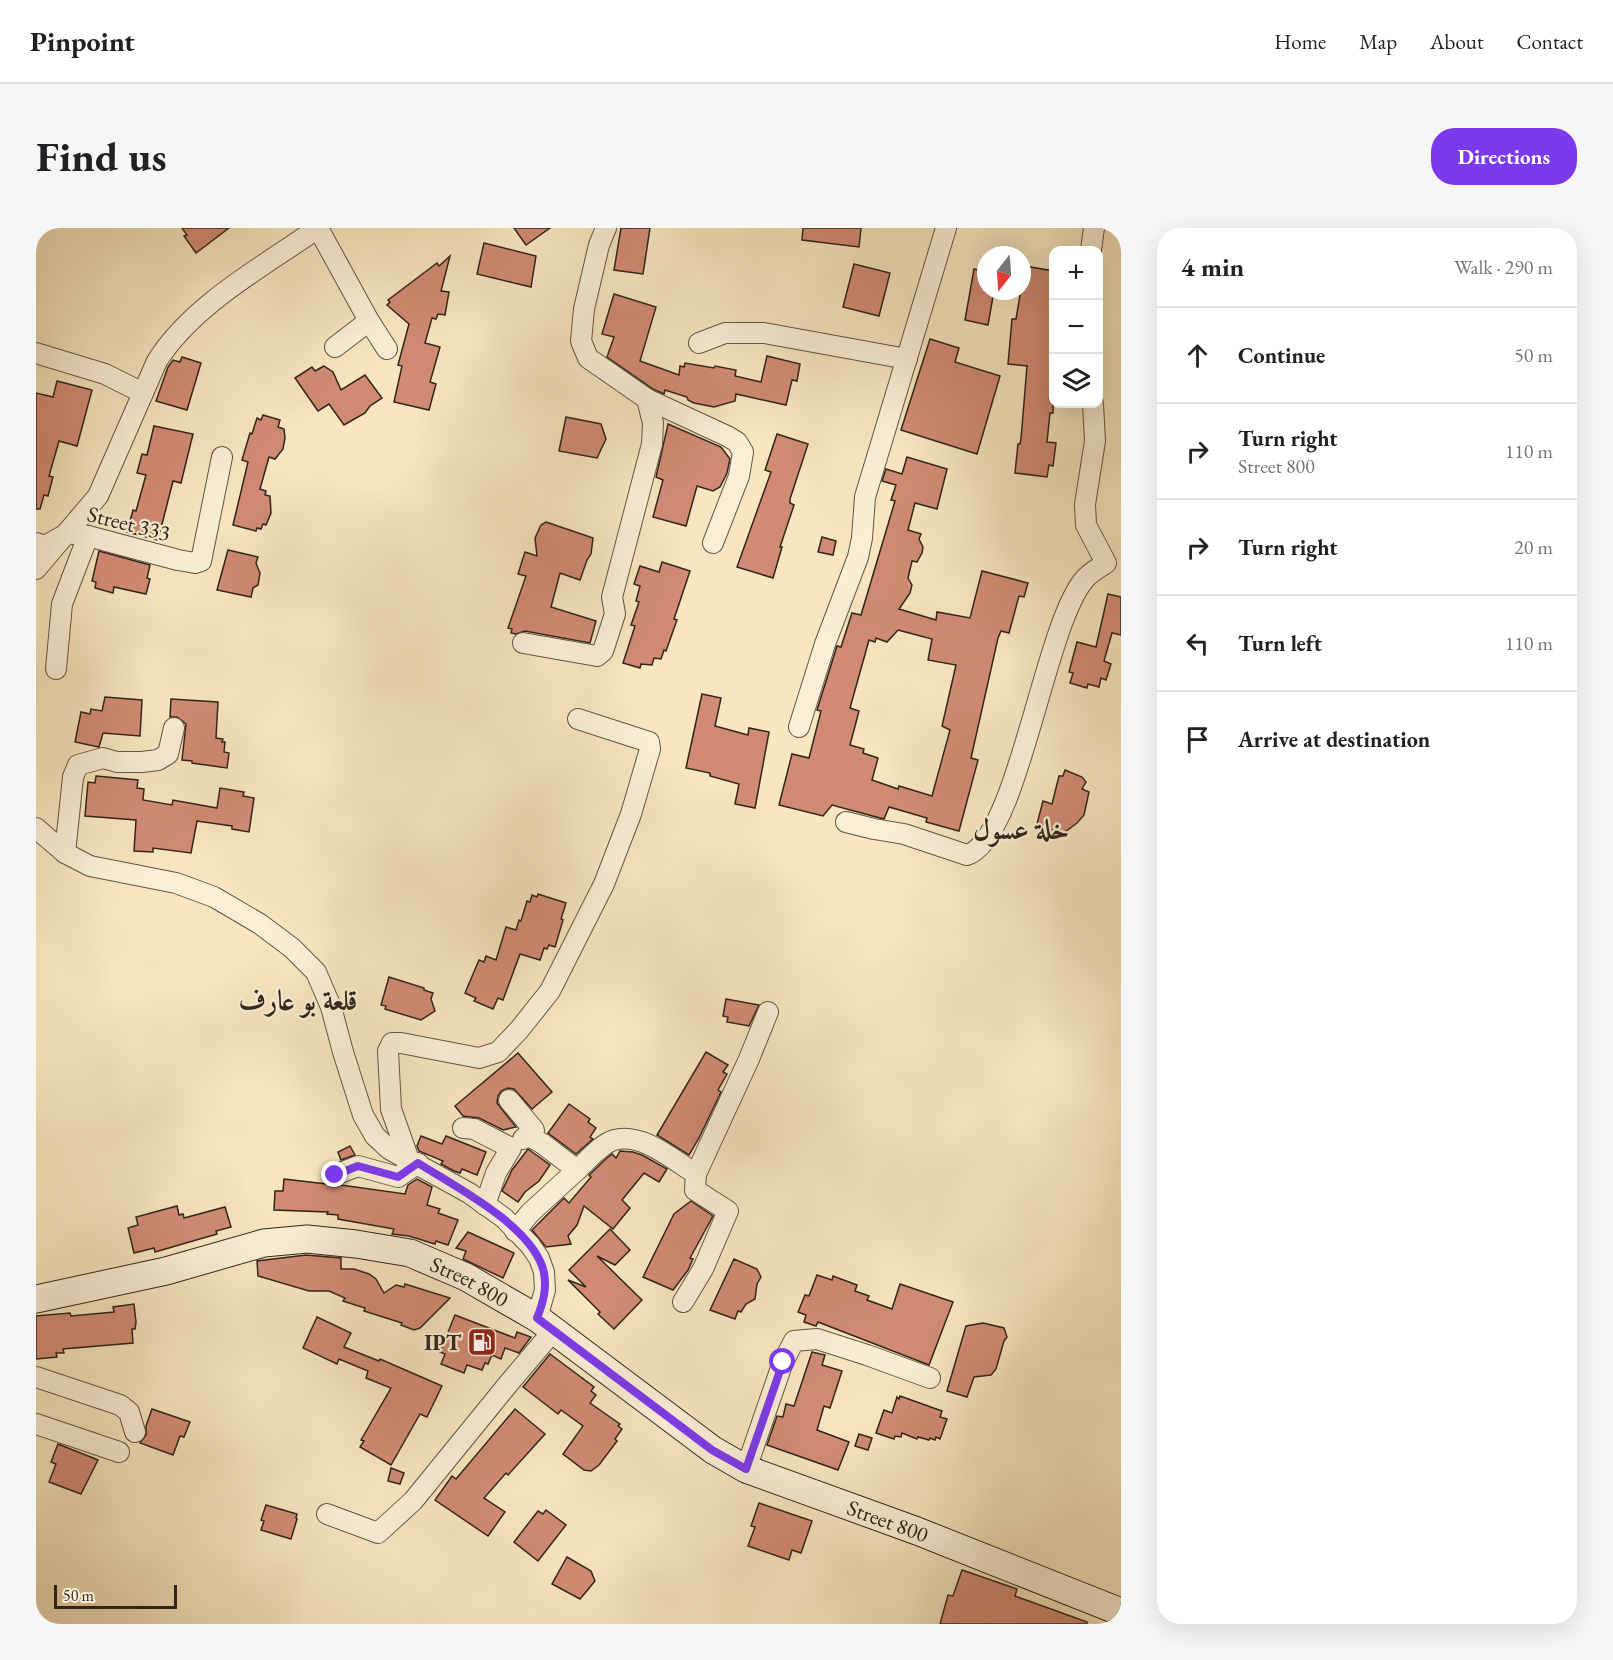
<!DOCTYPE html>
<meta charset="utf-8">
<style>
body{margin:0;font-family:"EB Garamond",Amiri,serif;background:#f6f6f6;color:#202124}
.controls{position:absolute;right:18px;top:18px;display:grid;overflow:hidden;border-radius:12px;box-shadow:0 6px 24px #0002}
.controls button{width:54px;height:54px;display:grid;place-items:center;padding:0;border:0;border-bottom:2px solid #e0e0e0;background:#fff;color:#202124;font:30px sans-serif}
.compass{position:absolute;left:941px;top:18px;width:54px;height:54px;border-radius:50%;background:#fff;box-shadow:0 6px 24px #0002;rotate:197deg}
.scale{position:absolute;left:18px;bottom:15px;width:123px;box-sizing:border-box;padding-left:6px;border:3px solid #312419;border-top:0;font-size:16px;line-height:21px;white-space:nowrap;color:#312419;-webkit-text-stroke:4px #faefd6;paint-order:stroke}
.stop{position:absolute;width:18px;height:18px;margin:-14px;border:4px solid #7c3aed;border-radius:50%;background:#fff}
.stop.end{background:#7c3aed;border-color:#fff;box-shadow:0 2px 6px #0008}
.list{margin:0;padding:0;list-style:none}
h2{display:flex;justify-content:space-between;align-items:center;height:78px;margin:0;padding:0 24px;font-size:26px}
h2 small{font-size:20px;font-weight:400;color:#757577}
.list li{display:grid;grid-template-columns:39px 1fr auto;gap:18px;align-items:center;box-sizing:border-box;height:96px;padding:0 24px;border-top:2px solid #e0e0e0}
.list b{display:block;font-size:22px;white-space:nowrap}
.list p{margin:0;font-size:20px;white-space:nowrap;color:#757577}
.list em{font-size:20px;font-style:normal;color:#757577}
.icon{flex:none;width:33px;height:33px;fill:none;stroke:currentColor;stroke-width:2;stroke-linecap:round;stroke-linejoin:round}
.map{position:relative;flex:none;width:1085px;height:1396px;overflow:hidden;border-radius:24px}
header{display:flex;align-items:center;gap:36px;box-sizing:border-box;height:84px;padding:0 30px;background:#fff;border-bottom:2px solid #e0e0e0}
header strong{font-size:28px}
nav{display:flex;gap:33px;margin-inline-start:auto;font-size:21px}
.intro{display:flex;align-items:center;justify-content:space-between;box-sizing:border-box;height:144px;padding:0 36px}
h1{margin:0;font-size:42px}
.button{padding:15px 27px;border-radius:24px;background:#7c3aed;color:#fff;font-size:21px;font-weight:700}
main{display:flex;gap:36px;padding:0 36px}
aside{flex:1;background:#fff;border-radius:24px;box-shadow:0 6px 24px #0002}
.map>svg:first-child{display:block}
</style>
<header>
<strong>Pinpoint</strong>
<nav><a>Home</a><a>Map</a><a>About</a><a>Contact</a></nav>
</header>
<div class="intro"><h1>Find us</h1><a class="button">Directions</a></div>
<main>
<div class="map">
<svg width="1085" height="1396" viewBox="0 0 1085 1396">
<rect width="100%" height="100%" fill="#f7e6c0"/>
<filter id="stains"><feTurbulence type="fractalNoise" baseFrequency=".00333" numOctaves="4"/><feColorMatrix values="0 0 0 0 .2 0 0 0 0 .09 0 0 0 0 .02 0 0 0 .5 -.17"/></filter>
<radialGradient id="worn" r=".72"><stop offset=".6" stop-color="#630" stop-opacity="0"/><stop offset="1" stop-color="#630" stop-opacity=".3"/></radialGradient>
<g fill="#d18b74" stroke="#312419" stroke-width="1.5" fill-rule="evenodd">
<polygon points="146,0 193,0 160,25 148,8 151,7"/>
<polygon points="478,0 514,0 490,17"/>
<polygon points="585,0 614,0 607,46 578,42"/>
<polygon points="767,0 825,0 823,19 766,12"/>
<polygon points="448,15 500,28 495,59 441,46"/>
<polygon points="414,28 405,63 413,64 409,87 402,86 400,91 396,90 389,115 404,119 394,154 400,156 393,182 358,174 366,138 362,137 373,96 351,77 354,74 352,72 401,35 403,38"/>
<polygon points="818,36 854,45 843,88 807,79"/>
<polygon points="989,38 1017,43 1017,185 1014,185 1011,214 1020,215 1017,238 1013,237 1011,249 979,245 982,216 984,216 985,211 991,138 972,136 976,91 980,91"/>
<polygon points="938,41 950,43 950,63 958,63 952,97 929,92"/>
<polygon points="578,66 620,79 604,133 643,147 644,138 648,139 649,135 678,140 679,138 700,142 699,148 725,154 731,128 764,136 761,153 756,152 750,177 700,166 699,173 678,179 658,175 652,172 651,169 629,162 628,166 617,161 571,129 578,109 566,106"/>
<polygon points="894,111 923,120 919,134 964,148 941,226 865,202"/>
<polygon points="146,129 165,135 151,182 120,173 132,139 137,132 144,134"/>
<polygon points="288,138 297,144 305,162 329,147 346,170 334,178 329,185 308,197 293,176 282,183 259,150 276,139 279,143"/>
<polygon points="21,153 56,162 41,218 23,213 13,248 17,249 12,268 8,267 4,281 0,281 0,165 17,169"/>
<polygon points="227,187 244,192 242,199 248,201 249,210 247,221 239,231 233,229 224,261 230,263 229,267 234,268 235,285 230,297 227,296 225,301 221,300 220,303 197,297 212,234 206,232 214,205 216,206 221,190 225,192"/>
<polygon points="530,189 565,196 570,211 561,230 523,223"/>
<polygon points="632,196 685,219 694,231 691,245 684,259 677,263 661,258 650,298 617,289 627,252 620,249"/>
<polygon points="118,198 157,206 145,255 137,253 122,312 91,304 97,282 100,283 110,247 101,245 106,226 111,227"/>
<polygon points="741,206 772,216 754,271 754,275 758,277 744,319 746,319 737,350 701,339 735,244 729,242"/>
<path d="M871,229l40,12 -10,40 -22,-6 -7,27 13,4 -2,5 4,8 -1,6 -5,9 -5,-1 -4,17 4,7 -2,8 -11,16 37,11 1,-8 33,6 12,-47 46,12 -4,14 -5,-1 -10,37 -8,-2 -3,7 -27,120 7,2 -19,71 -33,-9 1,-4 -38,-11 -5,12 -52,-14 -9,11 -44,-11 13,-51 17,4 12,-47 -4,-1 20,-64 4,1 11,-34 9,2 34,-114 -4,-1 5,-15 -14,-4 4,-12 16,5zM862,402l34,9 -4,21 28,5 -14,61 8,4 -18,66 -33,-10 -1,3 -26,-9 6,-22 -15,-5 1,-4 -14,-4 9,-34 -9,-3 19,-68 6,2 1,-4 11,4z"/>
<polygon points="510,294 557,310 555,326 551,332 544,352 524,345 515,379 560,393 554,415 489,403 480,406 475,405 476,401 472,400 490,348 482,346 489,324 501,328 499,310 505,297"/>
<polygon points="786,309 800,313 797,327 782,324"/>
<polygon points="192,322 222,329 220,335 224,345 222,357 217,360 215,369 181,362"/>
<polygon points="63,323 114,337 111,350 114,351 110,366 78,359 77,365 59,360 60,354 56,353"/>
<polygon points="626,334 654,343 638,391 641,392 630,423 628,422 625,431 618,430 616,437 605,436 604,440 587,435 599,398 595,397 603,374 600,373 604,358 598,356 604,338 623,344"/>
<polygon points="1072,366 1085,369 1085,407 1076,405 1068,433 1075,436 1070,452 1065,450 1063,459 1052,456 1051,460 1034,455 1037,445 1033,444 1041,414 1060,419"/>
<polygon points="666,466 685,470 679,498 712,507 713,500 733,504 719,580 699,576 703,556 674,548 674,545 650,540"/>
<polygon points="69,469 106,472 104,508 67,505 63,519 39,514 45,484 54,486 55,481 66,483"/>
<polygon points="135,471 182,474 180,510 187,511 186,514 189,514 188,524 193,525 191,540 156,535 156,533 146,532 150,496 141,489 134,489"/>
<polygon points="1029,542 1046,549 1050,554 1046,561 1053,564 1048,587 1041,595 1029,604 1007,601 1006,597 1001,596 1007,573 1016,576 1023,548 1027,548"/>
<polygon points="60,548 102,552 101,560 108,561 107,572 136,577 137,572 181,580 184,560 208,564 207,568 218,570 213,604 196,601 196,598 161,593 155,625 117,620 117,624 98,623 100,592 49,588 52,554 59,555"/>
<polygon points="502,666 530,675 525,691 527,692 519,719 513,717 511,721 508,720 504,732 484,726 467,772 462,770 457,781 438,773 440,770 429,765 443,732 448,734 450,728 460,732 470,699 480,702 483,692 485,693 491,673 494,674 496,667 501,669"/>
<polygon points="353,749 388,760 388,762 397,765 395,771 399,783 385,792 349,781 350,778 345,777"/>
<polygon points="690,771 723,777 713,798 691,794 692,789 687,788"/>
<polygon points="670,824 692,837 687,844 691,846 682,862 685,864 663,910 653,927 621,907"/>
<polygon points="482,825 516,864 496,881 478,861 472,860 465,863 462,868 461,875 480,899 467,902 443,890 427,888 419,878"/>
<polygon points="533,876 554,891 552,894 560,900 554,909 557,911 540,926 512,905"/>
<polygon points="385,908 406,916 410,908 450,924 441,947 426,941 424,945 418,943 405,936 407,933 383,923 381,918"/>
<polygon points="314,918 319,927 305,932 302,924"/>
<polygon points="492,921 514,937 503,953 489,964 482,974 466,963 476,942"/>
<polygon points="584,923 597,924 606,927 631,941 623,954 608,945 586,972 594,980 577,1001 548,978 541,997 532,1008 535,1016 510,1019 496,1002 528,970 533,975 555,949 553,947 571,930 576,926 580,930"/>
<polygon points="248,951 291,956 298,959 305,957 369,966 372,957 381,951 396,959 391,977 404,981 402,985 422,992 412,1017 400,1013 399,1016 373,1008 356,1006 358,1001 302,991 302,987 291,986 292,984 238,982 239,963 247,963"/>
<polygon points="655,973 677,988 654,1030 657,1031 652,1042 637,1062 607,1049 638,986"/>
<polygon points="141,978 143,987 147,986 148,990 189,979 195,999 180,1003 181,1006 119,1024 118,1020 98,1025 92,1000 102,997 100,989"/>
<polygon points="574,1001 594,1022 579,1037 561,1028 606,1072 578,1101 562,1086 564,1084 532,1052 550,1059 533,1042"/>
<polygon points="432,1004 478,1025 467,1050 427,1031 430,1023 420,1020"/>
<polygon points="270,1027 305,1030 305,1041 318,1041 333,1046 340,1051 348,1065 360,1057 368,1059 369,1056 414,1070 384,1100 378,1102 365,1097 366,1095 328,1083 329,1080 307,1073 309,1070 293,1063 273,1063 222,1048 221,1033"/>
<polygon points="698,1031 721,1041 725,1049 721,1056 719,1071 710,1076 705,1084 702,1083 699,1091 674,1082"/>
<polygon points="781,1047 796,1052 797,1048 821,1057 819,1063 833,1068 831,1072 856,1081 864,1056 917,1074 893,1137 782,1094 780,1098 768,1094 770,1087 762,1084 769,1067 773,1068"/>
<polygon points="98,1076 100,1094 99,1101 96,1101 97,1115 27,1121 28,1125 20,1125 21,1129 0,1131 0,1088 34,1085 35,1088 78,1084 77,1079"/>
<polygon points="419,1087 479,1110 481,1104 495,1109 483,1125 469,1120 465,1131 456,1127 452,1136 449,1135 446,1142 431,1137 428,1145 405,1136 409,1126 404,1124"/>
<polygon points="281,1089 315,1105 308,1119 343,1133 344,1131 406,1158 391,1189 384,1186 355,1237 324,1219 328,1213 325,1212 355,1160 330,1150 332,1143 303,1131 301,1136 267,1120"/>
<polygon points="947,1095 968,1100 971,1109 968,1113 960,1141 955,1147 938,1149 931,1169 911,1163 930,1098"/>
<polygon points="776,1124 789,1127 786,1137 806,1143 794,1180 788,1178 781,1202 813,1214 802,1242 731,1217 741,1188 747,1189 750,1176 758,1178"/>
<polygon points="514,1126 558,1159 555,1163 560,1167 554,1175 584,1196 582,1198 586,1201 579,1211 581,1213 563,1237 555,1243 548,1242 527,1226 547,1198 525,1182 522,1186 487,1159"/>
<polygon points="864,1168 906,1183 904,1189 911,1191 904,1211 900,1209 899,1212 894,1210 893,1212 882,1209 881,1211 866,1205 865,1209 859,1208 858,1211 840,1205 848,1182 856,1185 861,1169 863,1171"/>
<polygon points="116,1181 154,1194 148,1209 144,1208 137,1227 104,1215 110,1207 110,1198"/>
<polygon points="479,1181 509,1206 472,1247 470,1245 448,1270 469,1284 452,1308 399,1272 416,1248 420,1251"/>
<polygon points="823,1206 836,1210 832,1222 819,1218"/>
<polygon points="22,1216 62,1232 45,1266 13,1254 20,1236 15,1234"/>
<polygon points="355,1240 368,1245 364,1256 352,1253"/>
<polygon points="723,1275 776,1293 765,1325 756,1322 753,1332 712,1318 719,1299 715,1298"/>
<polygon points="230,1277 261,1286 260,1290 261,1291 255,1311 225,1302 228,1293 225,1292"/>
<polygon points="510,1282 530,1297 502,1333 478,1314 502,1283 507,1286"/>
<polygon points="531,1329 555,1343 559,1353 544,1371 516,1356"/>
<polygon points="926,1342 981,1361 979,1368 1051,1394 1051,1396 904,1396 912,1367 917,1368"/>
</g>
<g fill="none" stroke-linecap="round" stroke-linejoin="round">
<g stroke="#625443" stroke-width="22">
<g id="street">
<polyline points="282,0 333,93 351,121"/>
<polyline points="1055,22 1058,0"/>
<polyline points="663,115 689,105 728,105 871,131"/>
<polyline points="299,119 333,93"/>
<polyline points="0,125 69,146 107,165"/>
<polyline points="611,171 691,208 701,214 707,224 703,248 677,315"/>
<polyline points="0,315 9,318 32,305 52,308 142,332 159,335 165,333 186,229"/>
<path d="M0,341l62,-73 59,-135c36,-57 107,-95 161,-133"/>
<polyline points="487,415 561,428 567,423 579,386 576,369 616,216 617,195 611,171 552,130 545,113 548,81 563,17 570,0"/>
<polyline points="20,441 26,376 52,308"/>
<polyline points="763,499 789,416 822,329 826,310 829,269 910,0"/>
<path d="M810,594l28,7 30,5 63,21c51,-16 77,-228 117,-275 5,-7 15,-12 22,-17l-20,-38 -1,-21 10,-63 -2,-37"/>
<polyline points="0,600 29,625 54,638 140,655 178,669 224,696 256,720 280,744 295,779 307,824 327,887 339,908 353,921 433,965 468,990 494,1017 503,1030 508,1044 509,1062 501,1090"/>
<polyline points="29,625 37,549 42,537 67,530 81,534 106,534 122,532 132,526 138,500"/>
<polyline points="473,872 498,902 487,911"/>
<polyline points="427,900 438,901 475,920 460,945 449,977"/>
<polyline points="373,932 355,881 352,823 356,815 365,815 443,830 462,824 483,802 514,763 568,656 595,586 614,521 613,514 542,491"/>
<path d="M541,942c10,-9 24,-26 37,-30 28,-8 59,20 82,34"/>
<polyline points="299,947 322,938 362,949 382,935"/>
<polyline points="479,1003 494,985 541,942 507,916 491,907"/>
<polyline points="647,1074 667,1041 692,983 659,962 660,946 713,831 732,784"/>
<polyline points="0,1149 84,1177 93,1184 99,1204"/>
<polyline points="0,1196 83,1224"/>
<polyline points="710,1241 747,1134 758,1113 781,1111 831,1127 894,1150"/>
<polyline points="291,1286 342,1305 377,1273 473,1155 518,1102"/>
</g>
</g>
<g stroke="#312419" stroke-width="29">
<g id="secondary">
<path id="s1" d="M0,1071l130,-28 98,-28 43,-4 49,5 54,9 56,24 71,41 176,132 33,19 171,62 204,81"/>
</g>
</g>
<use href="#street" stroke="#faefd6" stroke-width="20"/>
<use href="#secondary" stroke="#faefd6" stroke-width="27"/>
</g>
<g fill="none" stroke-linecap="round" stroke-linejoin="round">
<path stroke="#7c3aed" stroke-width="8" d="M299,947l23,-9 40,11 20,-14c36,23 117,64 126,110 3,16 -1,30 -7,45l175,132 34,19 37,-107"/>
</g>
<defs>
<g id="fuel-square" transform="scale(1.5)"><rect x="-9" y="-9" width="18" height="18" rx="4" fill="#8f2418" stroke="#faefd6"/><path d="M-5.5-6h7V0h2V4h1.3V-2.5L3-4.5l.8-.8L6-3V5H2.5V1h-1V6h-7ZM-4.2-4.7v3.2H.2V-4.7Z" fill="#fff"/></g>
</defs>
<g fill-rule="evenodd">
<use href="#fuel-square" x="446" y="1114"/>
</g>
<g text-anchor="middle" stroke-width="4.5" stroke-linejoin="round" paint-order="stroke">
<g font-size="22" fill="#312419" stroke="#faefd6">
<text transform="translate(93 295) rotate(14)" y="8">Street 333</text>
<text dy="8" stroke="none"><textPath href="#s1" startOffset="448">Street 800</textPath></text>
<text dy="8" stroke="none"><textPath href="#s1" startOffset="934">Street 800</textPath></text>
</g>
<g font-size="22" font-weight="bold" fill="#312419" stroke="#faefd6" text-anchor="end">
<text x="425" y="1122">IPT</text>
</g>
<g font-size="28" font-weight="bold" fill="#312419" stroke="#faefd6">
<text x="985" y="611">خلة عسول</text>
<text x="262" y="782">قلعة بو عارف</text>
</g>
</g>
<rect width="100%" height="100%" filter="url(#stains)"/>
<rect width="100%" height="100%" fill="url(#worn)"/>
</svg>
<div class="controls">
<button>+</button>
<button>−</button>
<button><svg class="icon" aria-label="layers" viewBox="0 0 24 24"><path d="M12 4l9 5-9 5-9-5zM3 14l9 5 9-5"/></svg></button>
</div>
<svg class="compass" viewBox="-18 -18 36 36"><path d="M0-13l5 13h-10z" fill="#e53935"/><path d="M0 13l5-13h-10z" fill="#757577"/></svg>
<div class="scale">50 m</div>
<div class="stop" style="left:747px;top:1134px"></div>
<div class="stop end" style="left:299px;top:947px"></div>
</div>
<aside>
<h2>4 min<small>Walk · 290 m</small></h2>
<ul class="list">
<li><svg class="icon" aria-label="ahead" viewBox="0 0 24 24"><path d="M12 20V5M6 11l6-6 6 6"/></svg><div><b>Continue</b></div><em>50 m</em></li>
<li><svg class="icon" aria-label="right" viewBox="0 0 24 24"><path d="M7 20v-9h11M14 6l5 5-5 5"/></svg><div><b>Turn right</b><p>Street 800</p></div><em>110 m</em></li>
<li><svg class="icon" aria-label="right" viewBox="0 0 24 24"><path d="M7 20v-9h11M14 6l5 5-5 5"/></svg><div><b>Turn right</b></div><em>20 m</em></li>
<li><svg class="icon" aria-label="left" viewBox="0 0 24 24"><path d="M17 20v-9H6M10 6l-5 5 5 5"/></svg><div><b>Turn left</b></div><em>110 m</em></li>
<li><svg class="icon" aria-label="arrive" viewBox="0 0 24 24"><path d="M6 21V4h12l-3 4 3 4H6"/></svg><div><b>Arrive at destination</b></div></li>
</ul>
</aside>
</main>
